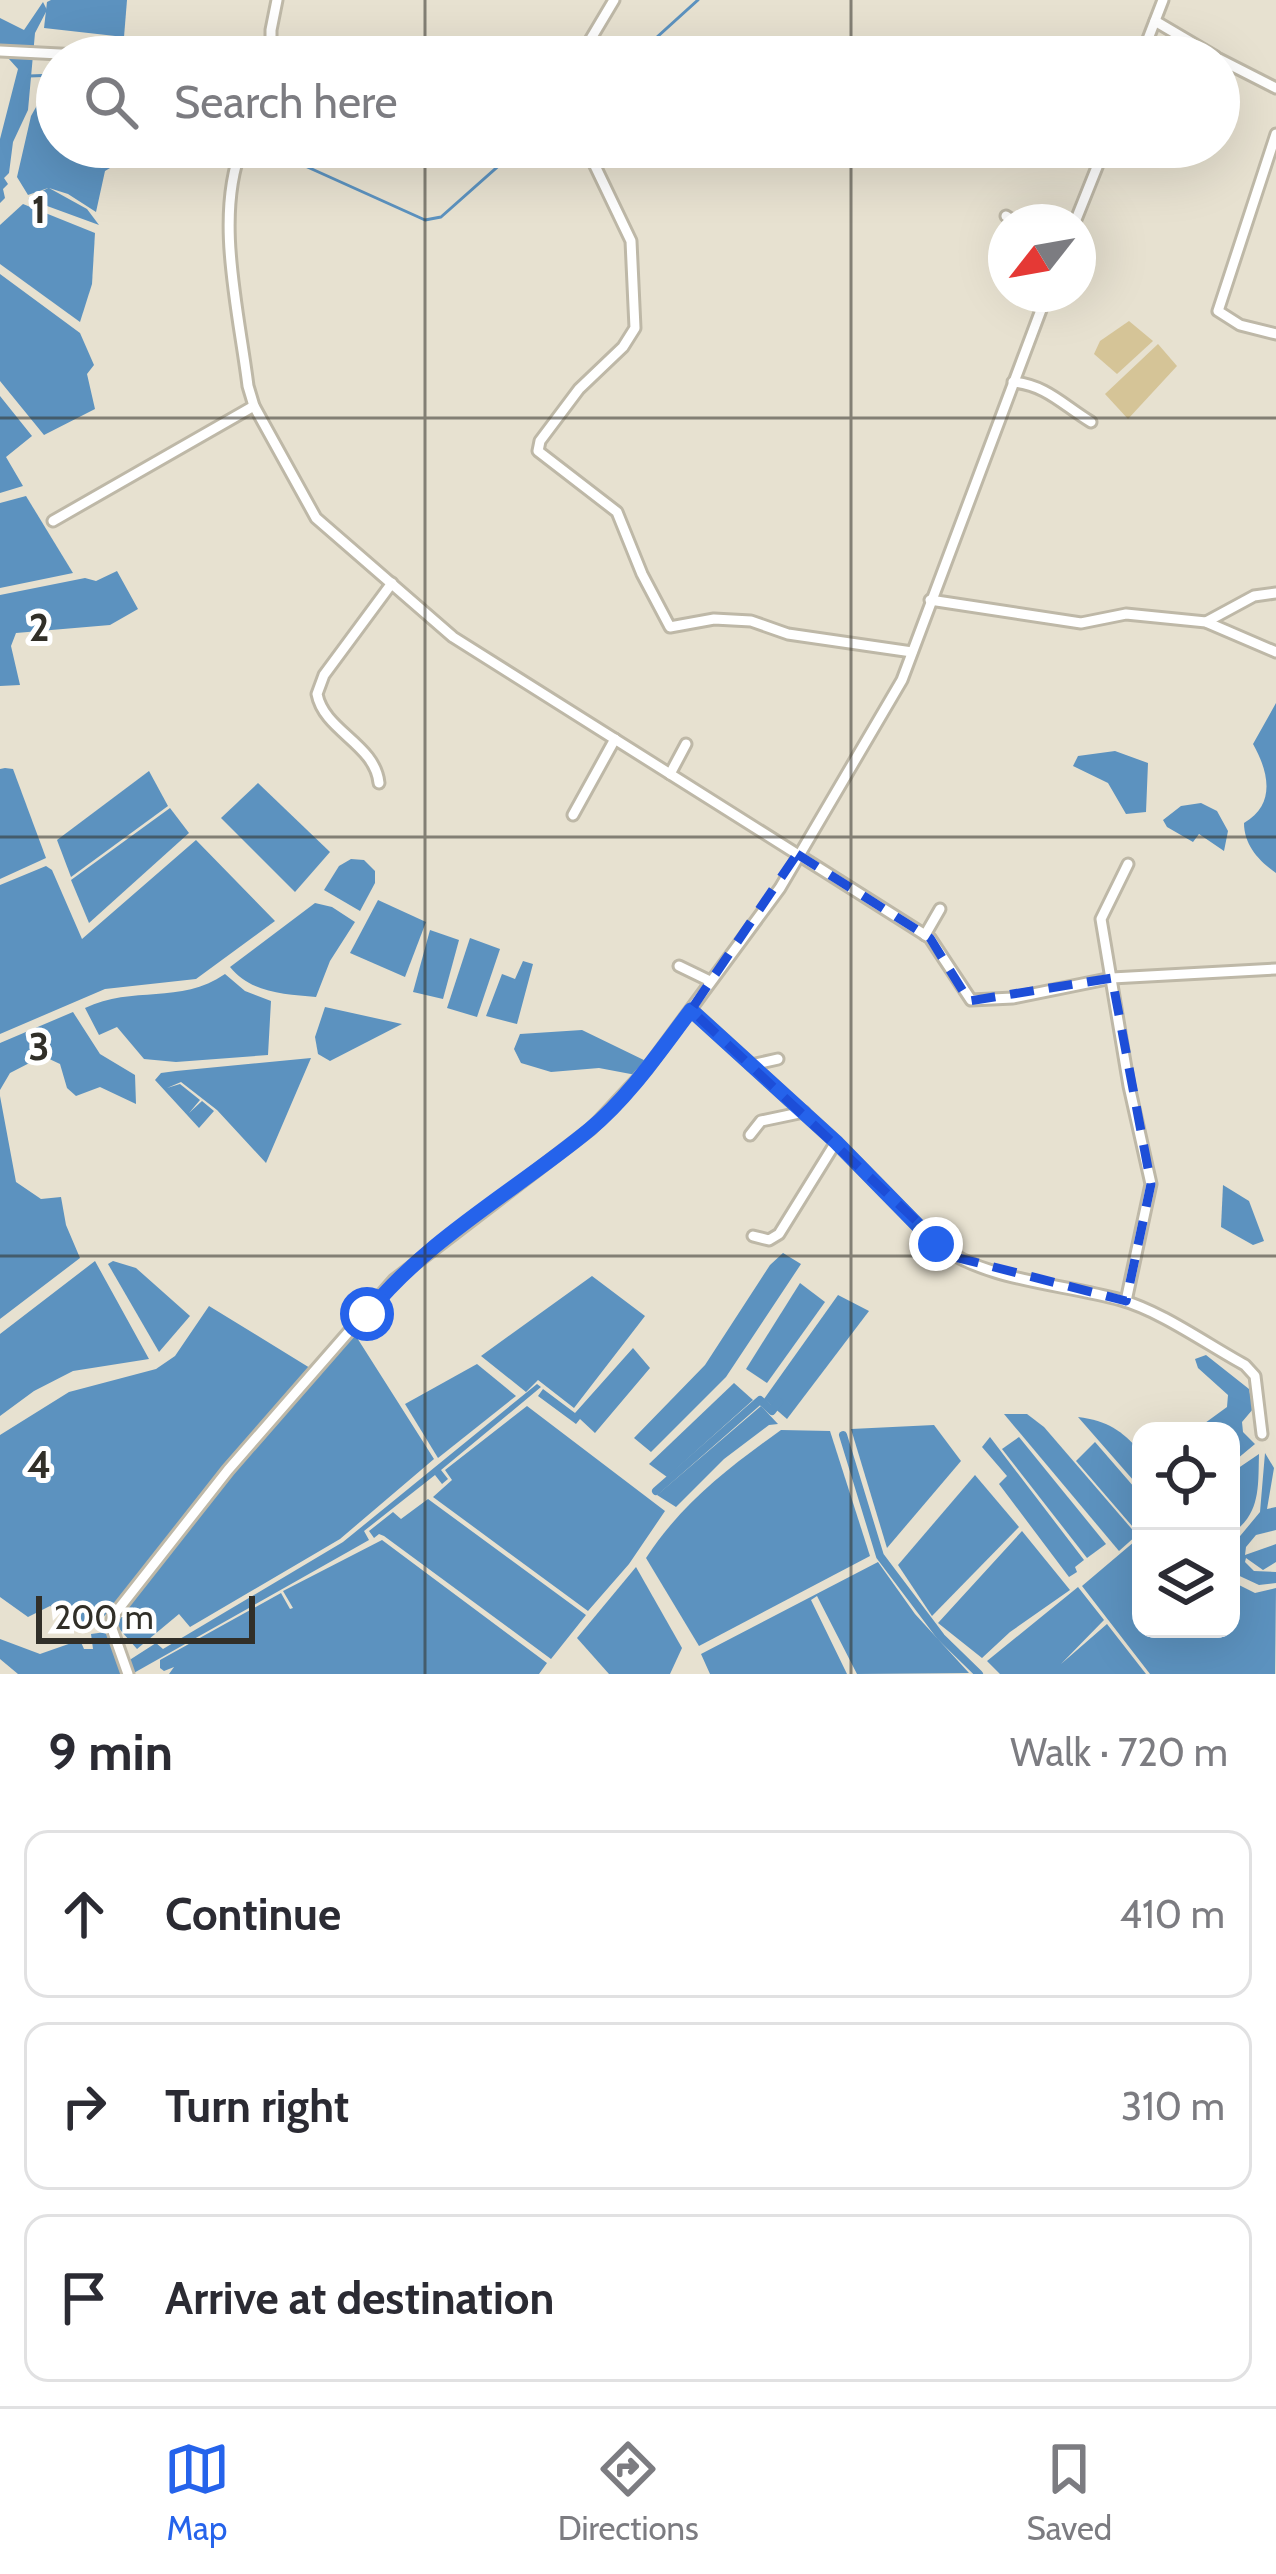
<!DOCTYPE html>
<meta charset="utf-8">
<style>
body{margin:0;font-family:Cabin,sans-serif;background:#f7f7f7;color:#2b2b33}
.controls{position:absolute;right:36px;bottom:36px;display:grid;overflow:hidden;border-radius:24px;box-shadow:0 12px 48px #0002}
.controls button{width:108px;height:108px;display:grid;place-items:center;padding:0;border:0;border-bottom:3px solid #e1e1e2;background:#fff;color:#2b2b33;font:60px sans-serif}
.compass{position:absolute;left:988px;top:204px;width:108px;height:108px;border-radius:50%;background:#fff;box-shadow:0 12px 48px #0002;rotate:239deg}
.scale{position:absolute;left:36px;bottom:30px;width:219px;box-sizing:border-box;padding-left:12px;border:6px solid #312f28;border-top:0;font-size:33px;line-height:42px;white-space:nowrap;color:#312f28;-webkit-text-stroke:9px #fff;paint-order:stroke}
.stop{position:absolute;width:36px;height:36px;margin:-27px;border:9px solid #2563eb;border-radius:50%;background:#fff}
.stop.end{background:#2563eb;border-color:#fff;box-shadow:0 3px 12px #0008}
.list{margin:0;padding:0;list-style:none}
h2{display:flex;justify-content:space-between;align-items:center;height:156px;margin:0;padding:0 48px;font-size:51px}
h2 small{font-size:39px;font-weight:400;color:#7c7c81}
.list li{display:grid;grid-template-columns:78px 1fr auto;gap:36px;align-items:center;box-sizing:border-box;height:168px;margin:0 24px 24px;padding:0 24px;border:3px solid #e1e1e2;border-radius:24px}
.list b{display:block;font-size:45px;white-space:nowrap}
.list em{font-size:39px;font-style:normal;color:#7c7c81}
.icon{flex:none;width:66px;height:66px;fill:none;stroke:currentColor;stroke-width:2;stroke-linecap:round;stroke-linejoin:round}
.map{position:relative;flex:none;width:1276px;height:1674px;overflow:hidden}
.search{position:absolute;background:#fff;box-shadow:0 12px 48px #0002;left:36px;right:36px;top:36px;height:132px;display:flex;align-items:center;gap:30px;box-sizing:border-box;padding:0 42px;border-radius:66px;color:#7c7c81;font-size:45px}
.sheet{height:732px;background:#fff}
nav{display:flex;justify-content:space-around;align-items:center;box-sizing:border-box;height:168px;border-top:3px solid #e1e1e2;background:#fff;font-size:33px;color:#7c7c81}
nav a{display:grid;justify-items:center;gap:6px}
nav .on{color:#2563eb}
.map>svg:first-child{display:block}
</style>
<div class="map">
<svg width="1276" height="1674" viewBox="0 0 1276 1674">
<rect width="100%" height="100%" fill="#e7e1d0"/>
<g fill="#d5c497">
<polygon points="1129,321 1153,341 1117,374 1094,354 1100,341"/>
<polygon points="1158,344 1177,366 1128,419 1105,394"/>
</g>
<g fill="#5c92bf">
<polygon points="51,0 127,0 124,37 44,28 47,2"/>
<polygon points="43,2 47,10 35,33 28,110 13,142 9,173 4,178 8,184 3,189 5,198 0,203 0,139 18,69 0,49 0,18 24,30"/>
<polygon points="40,100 57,104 57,147 120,147 125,159 105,171 96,212 68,194 49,188 87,209 99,225 28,199 48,188 28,195 17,177 31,116"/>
<polygon points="23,204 95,233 92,284 80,322 0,264 0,225"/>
<polygon points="0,274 80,333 94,365 87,374 95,409 44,435 0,381"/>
<polygon points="0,396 32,436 6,457 23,486 0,493"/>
<polygon points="26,496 73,573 0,588 0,503"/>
<polygon points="117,571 138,609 110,625 16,633 11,646 20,685 0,686 0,595 85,578 96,581"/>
<path d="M1276,703v170c-17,-12 -32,-28 -32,-50 32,-18 25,-51 9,-79z"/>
<polygon points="1115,751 1148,763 1146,812 1126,814 1108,783 1073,766 1078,756"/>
<polygon points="5,768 13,769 46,858 0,879 0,769"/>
<polygon points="149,771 168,806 71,877 57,840"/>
<polygon points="258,783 330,852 295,892 221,818"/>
<polygon points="1201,803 1217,811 1228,831 1224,851 1199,834 1193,842 1167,827 1163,820 1181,806"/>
<polygon points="170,808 189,833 89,923 71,880"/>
<polygon points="196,840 275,921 196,979 105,989 0,1034 0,885 46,866 52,870 82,939"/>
<polygon points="351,859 364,860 375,871 375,883 360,911 324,890 339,866"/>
<polygon points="378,900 426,922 405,977 350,953"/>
<path d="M315,903l17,4 23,15 -25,39 -14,36c-32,-3 -65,-4 -86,-30z"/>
<polygon points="430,930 459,940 443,999 413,992"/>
<polygon points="470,938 500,949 477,1017 447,1008"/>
<polygon points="523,961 533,964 517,1024 486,1016 502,974 515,979"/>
<path d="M225,974l20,17 26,10 -3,54 -92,7 -32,-3 -27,-32 -18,8 -14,-27c48,-23 95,-3 140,-34z"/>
<polygon points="325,1007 402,1024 330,1061 318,1054 315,1037"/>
<polygon points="73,1012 100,1054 135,1075 136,1104 100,1087 76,1096 67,1088 60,1064 43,1056 10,1073 0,1090 0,1043"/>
<polygon points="582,1030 650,1063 636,1075 599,1068 551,1072 521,1063 514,1049 520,1034"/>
<polygon points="311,1058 266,1163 217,1110 181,1082 167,1088 180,1084 200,1100 189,1113 202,1101 214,1111 199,1128 155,1080 161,1073 176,1071"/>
<polygon points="0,1096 16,1182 41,1199 61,1197 66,1225 80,1258 0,1319"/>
<polygon points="1223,1185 1249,1201 1264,1241 1253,1245 1221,1227"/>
<polygon points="783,1253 801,1264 726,1377 651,1452 634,1438 705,1365 770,1265"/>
<polygon points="95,1261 149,1359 73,1371 34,1391 0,1416 0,1334"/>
<polygon points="113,1261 136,1268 190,1316 159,1352 108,1264"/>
<polygon points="592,1276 645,1316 574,1408 538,1380 526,1392 481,1356"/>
<polygon points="800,1283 825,1302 767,1383 746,1369"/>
<polygon points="838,1295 869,1311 787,1419 764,1399"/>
<polygon points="209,1306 310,1368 110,1611 97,1622 82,1628 61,1610 50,1606 28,1617 0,1597 0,1435 69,1392 156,1369 175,1356"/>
<polygon points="354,1333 434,1459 340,1539 190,1627 179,1614 137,1649 115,1624 116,1617 230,1472"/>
<polygon points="633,1348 650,1368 595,1433 580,1419 576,1424 538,1396 543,1389 575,1413"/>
<polygon points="1206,1355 1249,1389 1253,1409 1242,1422 1243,1432 1255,1444 1231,1464 1231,1431 1194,1431 1227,1407 1228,1395 1198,1368 1195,1359"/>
<polygon points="477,1364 516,1396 438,1458 405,1404"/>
<polygon points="734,1383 753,1400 667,1477 649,1464"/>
<polygon points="537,1384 541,1387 441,1470 448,1479 442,1484 435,1475 364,1531 369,1540 132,1674 128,1661 156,1643 163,1649 343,1542"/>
<polygon points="527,1406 665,1511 629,1564 588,1611 433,1497 452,1480 445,1470"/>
<polygon points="761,1406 778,1424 769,1425 724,1459 676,1507 657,1495"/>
<polygon points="1004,1414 1027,1414 1044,1427 1137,1535 1119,1551"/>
<path d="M1078,1417c30,4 43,13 63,35v37z"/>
<polygon points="934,1425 961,1461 887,1548 851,1429"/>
<path d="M781,1430l49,1 40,125 -171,90 -53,-88c36,-55 82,-90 135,-128z"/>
<polygon points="990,1437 1084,1560 1075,1567 1077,1572 1069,1577 999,1484 1007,1476 982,1447"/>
<polygon points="1019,1437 1106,1544 1087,1558 1002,1449"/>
<polygon points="1095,1442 1141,1495 1139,1534 1076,1461"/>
<polygon points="1265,1453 1274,1468 1267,1509 1276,1507 1276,1530 1256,1535 1246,1547 1245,1555 1276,1544 1276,1562 1263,1570 1246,1558 1245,1562 1254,1571 1276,1572 1276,1583 1259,1585 1231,1572 1231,1547 1260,1512"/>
<path d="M1259,1454c-1,33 2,60 -28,80v-61z"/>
<polygon points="975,1475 1019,1527 932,1616 898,1565"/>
<polygon points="428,1499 586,1615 551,1659 384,1536 379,1534 374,1538 369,1531 393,1512 401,1519"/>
<polygon points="1022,1531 1070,1590 1010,1632 982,1658 938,1623"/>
<polygon points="1141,1536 1141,1629 1231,1629 1231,1581 1255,1593 1276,1588 1275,1674 1150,1674 1082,1586"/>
<polygon points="382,1540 547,1663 539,1674 169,1674 174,1667 164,1671 160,1668 160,1660 281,1593 290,1609 293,1608 283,1591"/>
<polygon points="878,1562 915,1614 969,1673 857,1674 817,1596 811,1600 847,1674 710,1674 701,1654"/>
<polygon points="636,1567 682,1648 670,1674 609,1674 577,1638"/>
<polygon points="1078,1587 1104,1620 1061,1664 1107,1624 1146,1674 1000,1674 987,1661"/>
<polygon points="106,1632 121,1674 18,1674 0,1659 0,1639 40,1654 80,1640 84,1649 93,1649 91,1634"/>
</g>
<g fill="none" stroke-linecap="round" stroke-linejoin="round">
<g stroke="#5c92bf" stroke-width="3">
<polyline points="635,57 698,0"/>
<polyline points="29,76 57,75"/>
<polyline points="263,147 425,220 441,217 520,147"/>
</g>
<g stroke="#5c92bf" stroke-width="8">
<polyline points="843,1435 880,1556 941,1637 979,1674"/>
<polyline points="656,1491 760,1400 772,1411 779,1402"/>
</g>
<g stroke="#beb8a7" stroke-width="15">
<g id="minor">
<polyline points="1155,21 1216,57"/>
<polyline points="0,51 120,57"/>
<polyline points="125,57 162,57"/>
<polyline points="271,57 271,30 277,0"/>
<polyline points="580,57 614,0"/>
<polyline points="1141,57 1163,0"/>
<polyline points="1219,59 1276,88"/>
<polyline points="1276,134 1218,311 1240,325 1276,334"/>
<path d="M242,147c-28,70 -3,165 6,239l6,20 62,112 137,119 477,301 41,62 42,-2 99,-20 164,-9"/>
<polyline points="586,147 631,241 635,328 623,347 579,389 540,441 538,451 617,512 642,574 670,627 714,619 751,621 788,634 912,652"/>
<polyline points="539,154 539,147"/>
<polyline points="1006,216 1015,222"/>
<polyline points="1075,222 1105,147"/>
<path d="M1013,382c33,3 50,23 78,40"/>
<polyline points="53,521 254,406"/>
<polyline points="930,600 1081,623 1126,614 1206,622 1276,652"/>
<polyline points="1206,622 1254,596 1276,593"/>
<polyline points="670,774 686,744"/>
<path d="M379,783c-4,-39 -55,-52 -62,-89l7,-19 68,-92"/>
<polyline points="573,815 615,739"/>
<polyline points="925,935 940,909"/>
<polyline points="679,966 710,981"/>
<path d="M691,1010l145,132 100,102c53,38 123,39 185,56 40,11 87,45 124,65l10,11 7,58"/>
<polyline points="751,1065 778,1059"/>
<polyline points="750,1135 761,1121 804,1112"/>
<polyline points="753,1236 769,1240 779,1234 836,1142"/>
<polyline points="1126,1301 1151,1184 1129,1086 1101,919 1128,864"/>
<polyline points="128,1674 111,1626 113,1616 228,1470 394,1280 592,1128 646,1070 780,888 902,680 1047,294"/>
</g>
</g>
<use href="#minor" stroke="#fff" stroke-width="9"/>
</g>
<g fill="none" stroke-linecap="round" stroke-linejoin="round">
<path stroke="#2563eb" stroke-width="15" d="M367,1314c60,-75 148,-123 222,-184 40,-33 71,-79 102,-120l145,132 100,102"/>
</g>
<path fill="none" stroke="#1d4ed8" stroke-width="9" stroke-dasharray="24 15" stroke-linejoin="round" d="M797,854l133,84 39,63 143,-23 39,206 -25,117 -171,-44 -264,-247z"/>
<path fill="none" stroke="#312f28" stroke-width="3" stroke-opacity="0.55" d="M425,0v57M851,0v57M425,147v1527M851,147v1527M0,418h1276M0,837h1276M0,1256h1276"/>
<g font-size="39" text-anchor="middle" font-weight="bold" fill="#312f28" stroke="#fff" stroke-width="10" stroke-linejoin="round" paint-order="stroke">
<text x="39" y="223">1</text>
<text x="39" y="641">2</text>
<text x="39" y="1060">3</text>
<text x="39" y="1478">4</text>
</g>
</svg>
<div class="controls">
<button><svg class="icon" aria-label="locate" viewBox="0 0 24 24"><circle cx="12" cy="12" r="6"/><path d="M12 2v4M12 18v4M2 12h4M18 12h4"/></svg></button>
<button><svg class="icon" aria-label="layers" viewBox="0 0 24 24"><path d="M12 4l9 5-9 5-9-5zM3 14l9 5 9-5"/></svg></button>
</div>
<svg class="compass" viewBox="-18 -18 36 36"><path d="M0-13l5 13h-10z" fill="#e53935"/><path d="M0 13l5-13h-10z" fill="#7c7c81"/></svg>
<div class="scale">200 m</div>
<div class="stop" style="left:367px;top:1314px"></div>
<div class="stop end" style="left:936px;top:1244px"></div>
<div class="search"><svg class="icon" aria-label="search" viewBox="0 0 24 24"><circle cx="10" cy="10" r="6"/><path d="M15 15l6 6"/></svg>Search here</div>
</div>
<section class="sheet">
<h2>9 min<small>Walk · 720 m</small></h2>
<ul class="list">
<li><svg class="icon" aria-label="ahead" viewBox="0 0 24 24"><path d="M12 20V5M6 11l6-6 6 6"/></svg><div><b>Continue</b></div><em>410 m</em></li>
<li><svg class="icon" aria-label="right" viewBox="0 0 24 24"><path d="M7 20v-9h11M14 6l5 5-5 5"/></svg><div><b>Turn right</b></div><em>310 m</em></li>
<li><svg class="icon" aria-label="arrive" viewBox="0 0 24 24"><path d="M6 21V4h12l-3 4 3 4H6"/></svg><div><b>Arrive at destination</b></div></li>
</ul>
</section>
<nav>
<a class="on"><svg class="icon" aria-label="map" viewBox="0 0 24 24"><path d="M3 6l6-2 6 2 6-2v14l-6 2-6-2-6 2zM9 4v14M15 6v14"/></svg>Map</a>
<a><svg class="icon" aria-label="directions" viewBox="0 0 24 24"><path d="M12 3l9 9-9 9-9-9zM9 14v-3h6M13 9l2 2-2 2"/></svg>Directions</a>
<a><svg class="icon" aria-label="saved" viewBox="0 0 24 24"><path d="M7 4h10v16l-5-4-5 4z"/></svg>Saved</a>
</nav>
